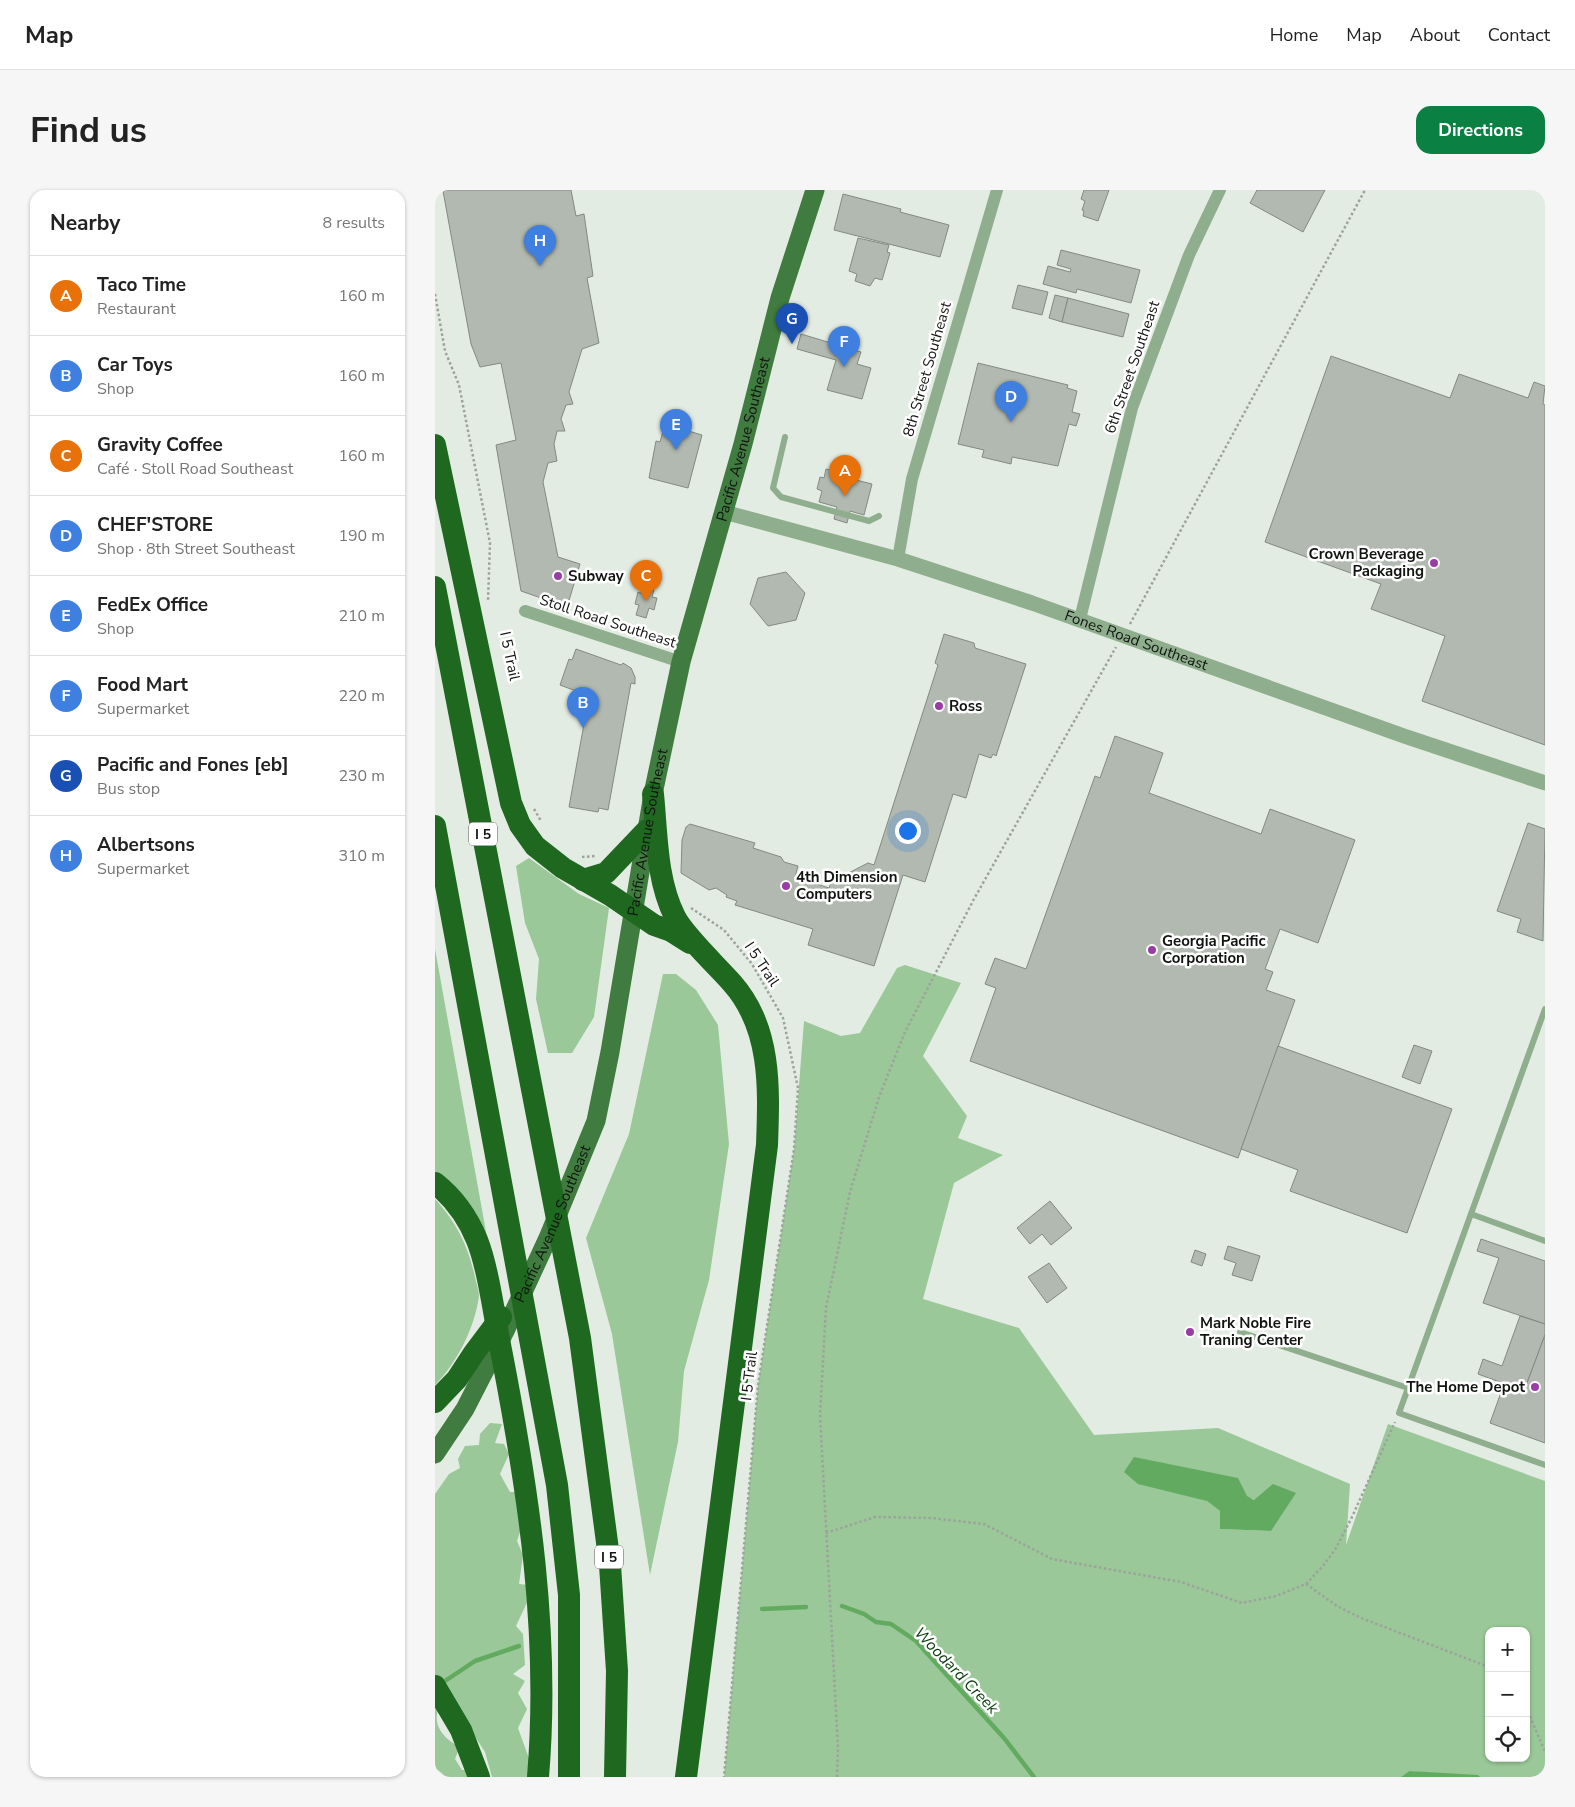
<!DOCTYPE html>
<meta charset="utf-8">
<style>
body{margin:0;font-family:"Nunito Sans",sans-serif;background:#f6f6f6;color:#222}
.controls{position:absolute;right:15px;bottom:15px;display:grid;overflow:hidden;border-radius:10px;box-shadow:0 1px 4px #0004}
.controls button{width:45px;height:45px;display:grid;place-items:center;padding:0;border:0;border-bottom:1px solid #e0e0e0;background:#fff;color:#222;font:25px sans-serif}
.you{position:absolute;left:472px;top:640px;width:18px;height:18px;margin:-12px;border:4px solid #fff;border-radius:50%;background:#1a73e8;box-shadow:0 0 0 8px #1a73e833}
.badge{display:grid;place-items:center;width:32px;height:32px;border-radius:50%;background:#0b8043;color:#fff;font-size:16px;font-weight:700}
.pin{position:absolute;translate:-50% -41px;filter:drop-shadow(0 1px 2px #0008)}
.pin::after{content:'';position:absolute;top:26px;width:18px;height:15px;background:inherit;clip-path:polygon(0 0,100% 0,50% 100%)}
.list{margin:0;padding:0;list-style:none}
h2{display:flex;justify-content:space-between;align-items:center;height:65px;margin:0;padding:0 20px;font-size:21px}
h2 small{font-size:16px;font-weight:400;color:#767676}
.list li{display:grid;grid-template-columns:32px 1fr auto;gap:15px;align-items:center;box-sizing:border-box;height:80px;padding:0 20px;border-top:1px solid #e0e0e0}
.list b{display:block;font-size:19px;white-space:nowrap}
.list p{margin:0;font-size:16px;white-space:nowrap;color:#767676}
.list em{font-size:16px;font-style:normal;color:#767676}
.icon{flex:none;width:28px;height:28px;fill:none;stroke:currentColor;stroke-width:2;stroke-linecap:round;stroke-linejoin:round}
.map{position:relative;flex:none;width:1110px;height:1587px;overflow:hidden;border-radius:15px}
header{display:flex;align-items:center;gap:30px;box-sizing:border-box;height:70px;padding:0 25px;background:#fff;border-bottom:1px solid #e0e0e0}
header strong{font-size:24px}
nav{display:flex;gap:28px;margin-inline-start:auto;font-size:18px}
.intro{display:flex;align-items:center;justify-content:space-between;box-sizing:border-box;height:120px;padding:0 30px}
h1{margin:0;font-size:35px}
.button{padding:12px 22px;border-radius:15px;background:#0b8043;color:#fff;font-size:18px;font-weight:700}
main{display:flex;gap:30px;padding:0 30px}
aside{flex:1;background:#fff;border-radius:15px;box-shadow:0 1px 4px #0004}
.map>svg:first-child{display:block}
</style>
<header>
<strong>Map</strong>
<nav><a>Home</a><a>Map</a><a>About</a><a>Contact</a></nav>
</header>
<div class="intro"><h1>Find us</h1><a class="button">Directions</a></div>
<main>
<aside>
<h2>Nearby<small>8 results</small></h2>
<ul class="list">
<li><span class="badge" style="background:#e8710a">A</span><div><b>Taco Time</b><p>Restaurant</p></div><em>160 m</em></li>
<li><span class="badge" style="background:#3f7fe0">B</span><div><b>Car Toys</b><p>Shop</p></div><em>160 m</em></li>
<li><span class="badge" style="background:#e8710a">C</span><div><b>Gravity Coffee</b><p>Café · Stoll Road Southeast</p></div><em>160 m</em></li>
<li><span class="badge" style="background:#3f7fe0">D</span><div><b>CHEF'STORE</b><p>Shop · 8th Street Southeast</p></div><em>190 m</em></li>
<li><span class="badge" style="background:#3f7fe0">E</span><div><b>FedEx Office</b><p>Shop</p></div><em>210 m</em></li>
<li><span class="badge" style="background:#3f7fe0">F</span><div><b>Food Mart</b><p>Supermarket</p></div><em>220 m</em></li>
<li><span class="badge" style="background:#1a4fb4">G</span><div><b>Pacific and Fones [eb]</b><p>Bus stop</p></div><em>230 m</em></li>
<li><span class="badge" style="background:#3f7fe0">H</span><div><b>Albertsons</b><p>Supermarket</p></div><em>310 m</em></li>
</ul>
</aside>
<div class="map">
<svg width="1110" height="1587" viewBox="0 0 1110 1587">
<rect width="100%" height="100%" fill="#e3ece2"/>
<g fill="#9ac898" fill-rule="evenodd">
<polygon points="94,668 144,704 174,718 159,827 137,863 113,863 101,809 104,769 90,733 81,676"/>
<polygon points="0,759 57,1075 0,983"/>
<path d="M470,775l56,18 -38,73 44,60 -9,22 45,17 -49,28 -31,116 96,29 75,107 124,-7 132,56 -4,61 42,-121 157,57v296h-65l-71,-6 -8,6h-677l34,-392 36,-236 10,-128 37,15 19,-3 37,-65zM812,1307l8,3 16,31 -51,-2v-18l-13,-10zM1054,1441h37v127h-37z"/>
<polygon points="228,784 241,784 261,800 283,835 294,954 274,1090 249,1181 243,1252 215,1385 177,1144 151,1048 194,944"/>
<path d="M0,1009c22,24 33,47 40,78 1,6 4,13 4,19 -4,31 -22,67 -44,89z"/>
<polygon points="55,1233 67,1234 60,1253 69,1254 74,1264 65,1284 75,1302 82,1302 87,1336 82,1351 88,1365 84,1394 94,1395 97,1402 81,1436 88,1444 90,1475 78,1484 90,1491 83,1503 92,1519 83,1538 96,1574 92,1587 57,1587 50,1562 0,1485 0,1304 14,1284 25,1278 23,1269 30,1256 44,1255 45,1244"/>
<path d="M0,1515h4c-1,5 -3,11 -2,16 1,11 14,23 23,25l-5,13 7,11h9l2,7h-27l-9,-8 4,8h-6z"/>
</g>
<g fill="#62aa60">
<polygon points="699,1267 803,1288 812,1306 819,1310 838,1294 861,1303 836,1341 785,1339 785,1321 772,1311 703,1294 689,1282"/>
<polygon points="974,1581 1043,1585 1045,1587 966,1587"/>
</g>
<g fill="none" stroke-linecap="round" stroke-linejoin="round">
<g stroke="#62aa60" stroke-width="4.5">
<polyline points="407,1416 429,1424 441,1432 456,1434 481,1451 569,1548 599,1587"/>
<polyline points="327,1419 371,1417"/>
<polyline points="10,1491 40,1471 84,1456"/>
</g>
</g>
<g fill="#b1b9b0" stroke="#828a81">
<polygon points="13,0 136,0 141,26 149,24 158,86 152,88 164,153 147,159 134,202 138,214 131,215 126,229 130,241 122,241 119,254 122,271 113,273 108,292 123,367 145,374 132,417 86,401 61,255 81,250 66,173 45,177 36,154 8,1"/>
<polygon points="649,0 674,0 663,31 648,26 649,21 647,20 650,11 646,9"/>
<polygon points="822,0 890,0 868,42 815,13"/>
<polygon points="408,4 466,19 465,22 514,35 505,67 399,40"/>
<polygon points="423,48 454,55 452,62 455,63 447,90 440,88 435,96 420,91 422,84 414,81"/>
<polygon points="626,60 705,80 696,113 642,99 641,103 608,94 613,76 635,82 636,79 622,75"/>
<polygon points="583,95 613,102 607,125 577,118"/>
<polygon points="620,105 633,108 627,132 614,128"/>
<polygon points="633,108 694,124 688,147 627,132"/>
<polygon points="366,144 426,162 422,174 436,178 427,209 392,200 401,170 362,159"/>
<polygon points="896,166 1015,208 1024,184 1093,208 1099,192 1110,196 1108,214 1110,215 1110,555 987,511 1010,446 936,419 946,394 830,352"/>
<polygon points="543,173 633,195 632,198 642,201 637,222 645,224 641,236 634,234 623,276 577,267 576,274 547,267 549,260 523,254"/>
<polygon points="230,234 267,245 253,298 214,288 221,251 225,252"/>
<polygon points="391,279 410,284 409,287 437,294 429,325 415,321 412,333 399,329 402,317 384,312 387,301 382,299 385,287 389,288"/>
<polygon points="351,382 370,403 361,430 333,436 315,414 323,388"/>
<polygon points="210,397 219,400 217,407 222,408 219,420 214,418 211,428 201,425 204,415 200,414 203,402 208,404"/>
<polygon points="509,444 539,453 540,458 591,474 561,566 558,564 556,568 544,564 531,608 518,604 490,692 468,685 439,776 373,755 378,739 300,715 302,711 291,707 292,705 281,698 274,700 246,683 247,650 251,637 255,634 320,653 318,658 346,667 349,672 363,676 360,687 394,698 396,692 433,673 439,675 503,475 500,473"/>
<polygon points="141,459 186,475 188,473 196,478 200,487 200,494 196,493 173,620 164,618 163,622 134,617 154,506 125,495 134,469 137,470"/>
<polygon points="680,546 728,563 714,603 826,644 835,619 920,650 883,753 845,739 830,779 838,782 831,800 860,810 803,968 535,871 561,798 550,794 560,768 591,779 660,586 665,588"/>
<polygon points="1093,633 1110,639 1108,751 1082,742 1086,729 1062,721"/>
<polygon points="979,855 997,861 985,894 967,887"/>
<polygon points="843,856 1017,919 972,1043 855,1001 863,980 806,959"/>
<polygon points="615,1011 637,1038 616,1055 607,1044 595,1054 582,1038"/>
<polygon points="1046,1049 1110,1071 1110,1134 1048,1113 1064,1068 1042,1061"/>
<polygon points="793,1056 825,1066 817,1091 797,1085 801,1073 789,1069"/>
<polygon points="760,1060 771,1064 767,1076 756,1072"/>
<polygon points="614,1073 632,1098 612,1113 593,1087"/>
<polygon points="1085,1126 1110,1134 1110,1145 1089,1201 1043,1184 1048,1169 1067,1176"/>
<polygon points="1110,1145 1110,1253 1055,1233 1069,1194 1089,1201"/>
</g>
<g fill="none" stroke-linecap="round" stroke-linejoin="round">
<g stroke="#9ca39c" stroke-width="2.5" stroke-dasharray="2.5 2.5" stroke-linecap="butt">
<polyline points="0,104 10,161 24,195 55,353 53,411"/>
<polyline points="695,434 930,0"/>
<polyline points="99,619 106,631"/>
<polyline points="147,667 161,666"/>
<polyline points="256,718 289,740 317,774 348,828 363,898 359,959 323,1195 289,1587"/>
<polyline points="391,1343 440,1327 496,1328 549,1334 617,1369 746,1392 807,1413 841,1406 871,1394 887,1377 900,1360 917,1327 960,1232"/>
<polyline points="871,1394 902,1416 926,1428 1054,1477"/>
<polyline points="1091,1517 1110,1562"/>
<polyline points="402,1587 403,1558 385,1225 391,1118 415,1002 444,907 470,842 539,709 681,457"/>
</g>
<g stroke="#8fae8d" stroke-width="6">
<polyline points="350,247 338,298 346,307 434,331 444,326"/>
<polyline points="1110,819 964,1223 1110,1275"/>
<polyline points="1036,1024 1110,1051"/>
<polyline points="805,1142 973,1198"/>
</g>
<g stroke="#8fae8d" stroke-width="12">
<polyline points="463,369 477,289 562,0"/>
<polyline points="90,421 246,472"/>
<polyline points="645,429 697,218 754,65 785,0"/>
</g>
<path stroke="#8fae8d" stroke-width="15" id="s1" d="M289,322l174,47 134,44 372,133 141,47"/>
<path stroke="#407b3f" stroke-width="19" id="s2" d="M0,1264l30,-45 40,-78 43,-93 48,-117 14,-69 43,-258 28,-132 62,-218 37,-146 35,-108"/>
<g stroke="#1e6820" stroke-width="22">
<polyline points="0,255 76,613 85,635 100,656 128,678 175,705 219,735 236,741 255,753"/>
<polyline points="0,397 145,1148 175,1375 182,1481 180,1587"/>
<path d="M218,604c4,40 3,85 22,123 9,18 42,49 57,66 40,45 37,106 35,162l-81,632"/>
<polyline points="0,636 122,1295 134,1405 134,1587"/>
<polyline points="148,690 171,683 212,640"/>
<path d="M0,993c19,15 33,35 42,57 12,30 18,82 25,115 27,140 48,279 36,422"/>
<polyline points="0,1212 22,1189 39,1163 66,1127"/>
<polyline points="0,1496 26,1540 44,1587"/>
</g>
</g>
<g fill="#9a3ca5" stroke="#fff" stroke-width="2">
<circle cx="999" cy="373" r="5"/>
<circle cx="123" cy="386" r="5"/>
<circle cx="504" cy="516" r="5"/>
<circle cx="351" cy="696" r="5"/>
<circle cx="717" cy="760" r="5"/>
<circle cx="755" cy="1142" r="5"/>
<circle cx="1100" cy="1197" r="5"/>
</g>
<g text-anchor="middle" stroke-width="5" stroke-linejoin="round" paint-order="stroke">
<g fill="#fff" stroke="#585a58" stroke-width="1">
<rect x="34" y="632.5" width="28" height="23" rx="4"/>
<rect x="160" y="1355.5" width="28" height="23" rx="4"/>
</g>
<g font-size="14" font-weight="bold" fill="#111411">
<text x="48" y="649">I 5</text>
<text x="174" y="1372">I 5</text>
</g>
<g font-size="15" fill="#111411" stroke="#fff">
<text transform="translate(697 177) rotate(-71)" y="5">6th Street Southeast</text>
<text transform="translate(492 179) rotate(-74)" y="5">8th Street Southeast</text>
<text dy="5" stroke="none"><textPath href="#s2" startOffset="1069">Pacific Avenue Southeast</textPath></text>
<text transform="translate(173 431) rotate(18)" y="5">Stoll Road Southeast</text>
<text dy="5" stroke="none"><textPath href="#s1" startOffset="432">Fones Road Southeast</textPath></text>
<text transform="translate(75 466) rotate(78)" y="5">I 5 Trail</text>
<text dy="5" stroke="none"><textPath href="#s2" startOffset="664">Pacific Avenue Southeast</textPath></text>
<text transform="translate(327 774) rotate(56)" y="5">I 5 Trail</text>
<text dy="5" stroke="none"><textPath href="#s2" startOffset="259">Pacific Avenue Southeast</textPath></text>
<text transform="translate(314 1186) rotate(-83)" y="5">I 5 Trail</text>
</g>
<g font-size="15" font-weight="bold" fill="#111411" stroke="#fff" text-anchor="start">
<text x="989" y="369" text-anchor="end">Crown Beverage<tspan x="989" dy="17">Packaging</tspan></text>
<text x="133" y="391">Subway</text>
<text x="514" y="521">Ross</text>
<text x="361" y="692">4th Dimension<tspan x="361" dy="17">Computers</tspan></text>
<text x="727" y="756">Georgia Pacific<tspan x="727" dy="17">Corporation</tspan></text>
<text x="765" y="1138">Mark Noble Fire<tspan x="765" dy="17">Traning Center</tspan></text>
<text x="1090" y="1202" text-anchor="end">The Home Depot</text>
</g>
<g font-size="16" font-style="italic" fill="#083d0a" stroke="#fff">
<text transform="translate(522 1480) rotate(46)" y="6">Woodard Creek</text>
</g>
</g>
</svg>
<div class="controls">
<button>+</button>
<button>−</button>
<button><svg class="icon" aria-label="locate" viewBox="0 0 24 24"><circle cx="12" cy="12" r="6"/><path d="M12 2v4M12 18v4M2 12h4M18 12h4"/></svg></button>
</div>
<div class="you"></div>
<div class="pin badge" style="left:410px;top:306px;background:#e8710a">A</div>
<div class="pin badge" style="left:148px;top:538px;background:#3f7fe0">B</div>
<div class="pin badge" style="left:211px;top:411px;background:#e8710a">C</div>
<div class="pin badge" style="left:576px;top:232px;background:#3f7fe0">D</div>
<div class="pin badge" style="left:241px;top:260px;background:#3f7fe0">E</div>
<div class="pin badge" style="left:409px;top:177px;background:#3f7fe0">F</div>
<div class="pin badge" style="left:357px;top:154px;background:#1a4fb4">G</div>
<div class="pin badge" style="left:105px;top:76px;background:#3f7fe0">H</div>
</div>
</main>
